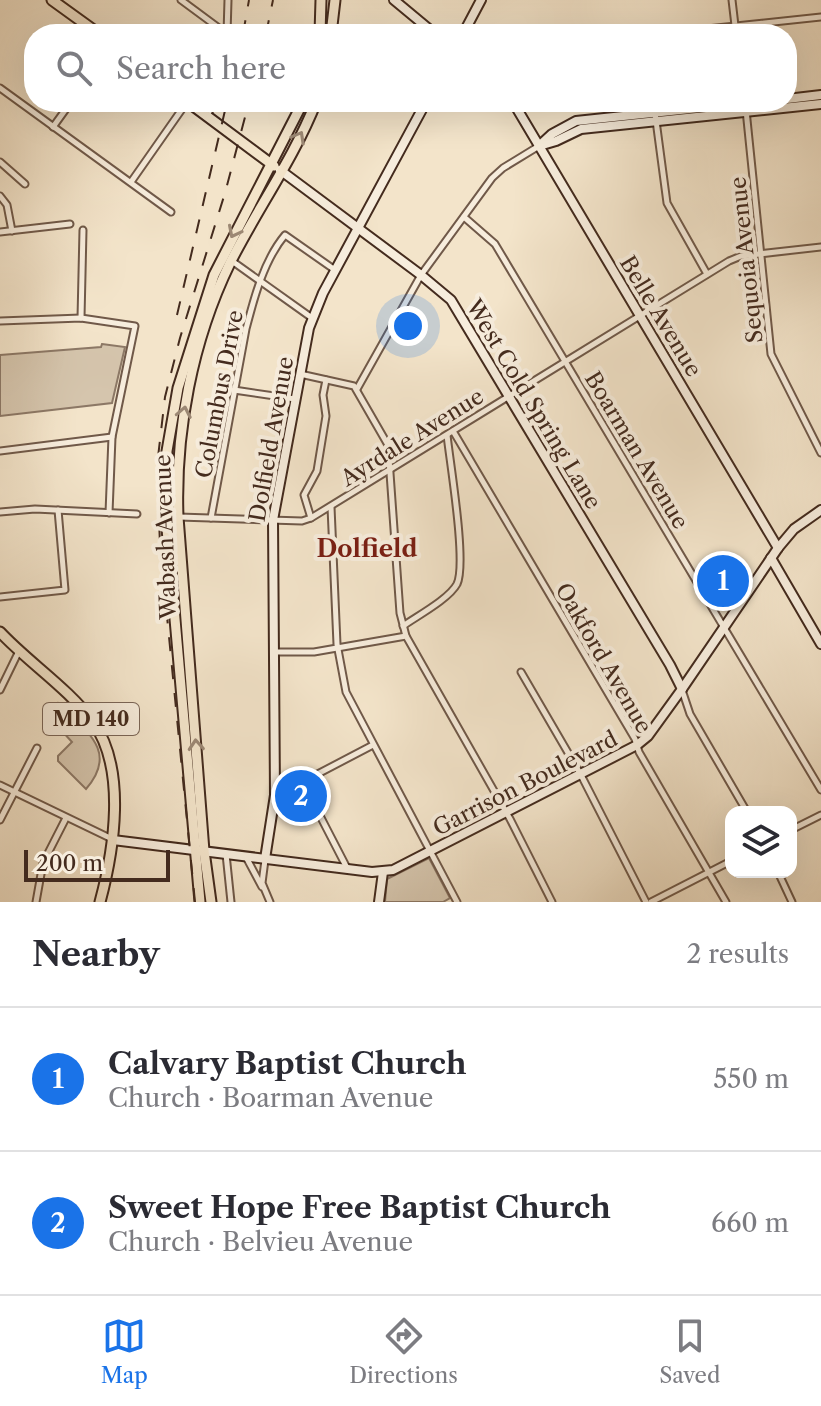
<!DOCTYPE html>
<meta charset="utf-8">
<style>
body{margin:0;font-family:"Libre Caslon Text",serif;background:#f2f2f3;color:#2b2b33}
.controls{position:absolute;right:24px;bottom:24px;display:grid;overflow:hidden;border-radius:16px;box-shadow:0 8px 32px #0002}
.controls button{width:72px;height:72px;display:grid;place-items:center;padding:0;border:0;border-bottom:2px solid #e1e1e2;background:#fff;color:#2b2b33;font:40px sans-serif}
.scale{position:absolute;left:24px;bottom:20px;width:146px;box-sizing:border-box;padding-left:8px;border:4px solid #442b1e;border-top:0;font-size:22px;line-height:28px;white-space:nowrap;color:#442b1e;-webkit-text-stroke:6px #f7eddd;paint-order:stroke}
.you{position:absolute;left:408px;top:326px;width:28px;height:28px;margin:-20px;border:6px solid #fff;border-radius:50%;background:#1a73e8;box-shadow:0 0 0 12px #1a73e833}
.badge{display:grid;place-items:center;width:52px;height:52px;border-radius:50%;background:#1a73e8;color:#fff;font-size:26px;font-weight:700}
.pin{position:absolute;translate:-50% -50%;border:4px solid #fff;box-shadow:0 2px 8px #0006}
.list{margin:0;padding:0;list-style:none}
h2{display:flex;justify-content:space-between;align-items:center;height:104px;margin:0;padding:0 32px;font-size:34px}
h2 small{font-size:26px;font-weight:400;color:#7c7c81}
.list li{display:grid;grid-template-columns:52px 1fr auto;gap:24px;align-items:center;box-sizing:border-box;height:144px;padding:0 32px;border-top:2px solid #e1e1e2}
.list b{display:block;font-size:30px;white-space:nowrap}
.list p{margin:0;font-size:26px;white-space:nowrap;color:#7c7c81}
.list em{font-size:26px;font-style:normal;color:#7c7c81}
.icon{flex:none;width:44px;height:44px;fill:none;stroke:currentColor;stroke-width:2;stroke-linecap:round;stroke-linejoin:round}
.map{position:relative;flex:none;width:821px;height:902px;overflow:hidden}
.search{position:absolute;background:#fff;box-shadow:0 8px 32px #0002;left:24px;right:24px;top:24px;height:88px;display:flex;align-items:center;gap:20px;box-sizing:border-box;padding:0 28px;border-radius:32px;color:#7c7c81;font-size:30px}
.sheet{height:392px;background:#fff}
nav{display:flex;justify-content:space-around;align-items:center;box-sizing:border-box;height:112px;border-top:2px solid #e1e1e2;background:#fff;font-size:22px;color:#7c7c81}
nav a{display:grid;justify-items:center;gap:4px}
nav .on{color:#1a73e8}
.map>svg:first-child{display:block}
</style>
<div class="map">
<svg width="821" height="902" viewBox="0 0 821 902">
<rect width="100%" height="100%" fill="#f3e4ca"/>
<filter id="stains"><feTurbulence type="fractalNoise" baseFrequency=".0025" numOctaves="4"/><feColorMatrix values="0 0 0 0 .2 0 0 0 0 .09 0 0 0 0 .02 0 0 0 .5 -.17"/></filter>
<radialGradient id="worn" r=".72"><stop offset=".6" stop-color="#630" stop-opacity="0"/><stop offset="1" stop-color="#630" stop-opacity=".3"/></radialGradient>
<g fill="#d5c5ad" stroke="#8c7866" stroke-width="2">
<polygon points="102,344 125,347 112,403 0,416 0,355 101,347"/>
<path d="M58,703c28,28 61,48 28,86l-28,-28v-5l14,-14 -21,-23 3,-3 -4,-4z"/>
<polygon points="429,858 450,898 443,902 385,902 387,879"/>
</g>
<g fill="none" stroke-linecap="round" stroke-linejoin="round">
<g stroke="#705949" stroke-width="9">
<g id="street">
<polyline points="181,0 227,34"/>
<polyline points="732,0 736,34"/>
<polyline points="227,34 228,0"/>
<polyline points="659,34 821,17"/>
<polyline points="0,88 171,212"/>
<polyline points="746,110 771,354 821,453"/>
<polyline points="655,113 667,203 707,274"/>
<polyline points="207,115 215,102"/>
<polyline points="53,127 71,102"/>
<polyline points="0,162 25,184"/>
<polyline points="131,182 187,102"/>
<polyline points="0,196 7,205 12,231"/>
<polyline points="464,217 495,244 821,790"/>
<polyline points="0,232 70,224"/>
<polyline points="232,261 312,318"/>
<polyline points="81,318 83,230"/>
<polyline points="0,321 81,318 135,326 112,437 109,513"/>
<polyline points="300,374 354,386 388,445 400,613 406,636 510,819 552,902"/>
<polyline points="357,389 421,275 492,178 503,168 539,146"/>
<polyline points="234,390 295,399"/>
<polyline points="453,431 635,739 639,752 726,902"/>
<polyline points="0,451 112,437"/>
<polyline points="331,507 337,644 346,692 457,902"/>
<polyline points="0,512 35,509 137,514"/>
<polyline points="179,517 302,521 311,518 729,261 741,256 821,247"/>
<path d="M211,518l35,-189c8,-31 18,-69 39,-94l50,35"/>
<polyline points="311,518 304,495 317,471 326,416 323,395 326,380"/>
<polyline points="0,597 65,590 58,510"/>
<path d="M403,626c14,-10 46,-27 54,-42 10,-21 -7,-121 -10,-149"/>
<polyline points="274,652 314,652 406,636"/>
<polyline points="521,672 581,775 646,902"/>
<polyline points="0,690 19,651"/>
<polyline points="682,690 690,714 747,812"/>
<polyline points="275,779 308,779 373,745"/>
<polyline points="301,779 347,868"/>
<polyline points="0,785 112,839"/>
<polyline points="0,820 37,748"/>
<polyline points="791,830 821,815"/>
<polyline points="226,854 231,902"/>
<polyline points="246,857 262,887"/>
<polyline points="265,860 262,883 270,902"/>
<polyline points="778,872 792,902"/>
<polyline points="36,902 43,863 66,818"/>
<polyline points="651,902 731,861"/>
</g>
</g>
<g stroke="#442b1e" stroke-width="12">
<g id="secondary">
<polyline points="394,0 435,34"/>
<polyline points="463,34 481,0"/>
<polyline points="787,99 821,95"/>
<polyline points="513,102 778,548"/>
<polyline points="539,146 556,141 581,129 821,104"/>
<polyline points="539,146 552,134 576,121 756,102"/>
<polyline points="280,170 421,275 451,300 670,665 682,689"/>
<polyline points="771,558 821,644"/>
<polyline points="113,840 372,872 393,870 637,745 648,736 682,689 778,548 794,529 821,510"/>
<polyline points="265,859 275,795 273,520 309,328 323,293 426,102"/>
<polyline points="379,902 383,872"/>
</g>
</g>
<g stroke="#442b1e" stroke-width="13">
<g id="primary">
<polyline points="52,0 99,34"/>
<polyline points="320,34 321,0"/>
<polyline points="331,34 335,0"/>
<polyline points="188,102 274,166"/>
<path d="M0,632c29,31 68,56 93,90 34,47 21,128 7,180"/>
<polyline points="200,902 166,517 167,451 178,388 214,275 303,102"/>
<path d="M211,902l-7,-51 -26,-334c-3,-85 14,-176 52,-254 27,-54 64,-105 86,-161"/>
</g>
</g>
<use href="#street" stroke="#f7eddd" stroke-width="5"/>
<use href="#secondary" stroke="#f7eddd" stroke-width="8"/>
<use href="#primary" stroke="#f3e4ca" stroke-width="9"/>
<g stroke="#442b1e" stroke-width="2" stroke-dasharray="14 14" stroke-linecap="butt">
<polyline points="243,34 249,0"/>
<polyline points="266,34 273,0"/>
<polyline points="177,315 227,102"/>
<polyline points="195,902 160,545 157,466 165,397 180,338 225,193 249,102"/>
</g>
</g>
<defs><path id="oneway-chevron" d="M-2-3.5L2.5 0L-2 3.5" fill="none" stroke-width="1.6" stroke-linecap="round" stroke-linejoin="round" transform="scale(2)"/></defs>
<g stroke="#9c8874">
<use href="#oneway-chevron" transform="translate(299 137) rotate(-61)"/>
<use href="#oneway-chevron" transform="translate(234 232) rotate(117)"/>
<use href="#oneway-chevron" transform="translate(184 412) rotate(-79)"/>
<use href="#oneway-chevron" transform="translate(196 745) rotate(-94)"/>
</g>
<g text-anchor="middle" stroke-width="8" stroke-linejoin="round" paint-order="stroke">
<rect fill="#f7eddd" stroke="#7a6557" stroke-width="2" x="43" y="703" width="96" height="32" rx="6"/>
<g font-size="20" font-weight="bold" fill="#442b1e">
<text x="91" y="726">MD 140</text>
</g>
<g font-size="22" fill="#442b1e" stroke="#f7eddd">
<text transform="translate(746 260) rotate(-96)" y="8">Sequoia Avenue</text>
<text transform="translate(661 316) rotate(59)" y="8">Belle Avenue</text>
<text transform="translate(219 394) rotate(-79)" y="8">Columbus Drive</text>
<text transform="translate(534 404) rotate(59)" y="8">West Cold Spring Lane</text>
<text transform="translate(412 437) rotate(-32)" y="8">Ayrdale Avenue</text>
<text transform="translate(271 439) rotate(-80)" y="8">Dolfield Avenue</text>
<text transform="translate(637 450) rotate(59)" y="8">Boarman Avenue</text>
<text transform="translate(165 537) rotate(-92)" y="8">Wabash Avenue</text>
<text transform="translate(604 658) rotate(60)" y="8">Oakford Avenue</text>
<text transform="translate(525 783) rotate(-27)" y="8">Garrison Boulevard</text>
</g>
<g font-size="24" font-weight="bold" fill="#7a1f14" stroke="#f7eddd">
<text x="367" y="557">Dolfield</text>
</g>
</g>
<rect width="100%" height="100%" filter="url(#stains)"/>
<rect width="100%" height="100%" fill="url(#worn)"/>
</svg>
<div class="controls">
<button><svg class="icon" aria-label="layers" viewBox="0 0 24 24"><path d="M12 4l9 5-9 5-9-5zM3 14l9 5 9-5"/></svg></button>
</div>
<div class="scale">200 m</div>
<div class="you"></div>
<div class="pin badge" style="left:723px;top:581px">1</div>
<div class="pin badge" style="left:301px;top:796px">2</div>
<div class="search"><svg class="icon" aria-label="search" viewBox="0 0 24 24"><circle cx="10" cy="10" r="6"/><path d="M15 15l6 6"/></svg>Search here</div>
</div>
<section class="sheet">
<h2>Nearby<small>2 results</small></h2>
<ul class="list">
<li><span class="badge">1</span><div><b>Calvary Baptist Church</b><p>Church · Boarman Avenue</p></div><em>550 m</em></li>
<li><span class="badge">2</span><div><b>Sweet Hope Free Baptist Church</b><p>Church · Belvieu Avenue</p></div><em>660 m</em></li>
</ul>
</section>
<nav>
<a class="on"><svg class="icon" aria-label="map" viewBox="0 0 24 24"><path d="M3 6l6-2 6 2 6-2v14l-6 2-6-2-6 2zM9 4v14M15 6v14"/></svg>Map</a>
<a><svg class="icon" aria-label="directions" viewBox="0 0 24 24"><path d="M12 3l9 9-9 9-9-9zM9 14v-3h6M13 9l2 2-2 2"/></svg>Directions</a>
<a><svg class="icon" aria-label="saved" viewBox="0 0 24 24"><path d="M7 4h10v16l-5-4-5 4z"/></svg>Saved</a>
</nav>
